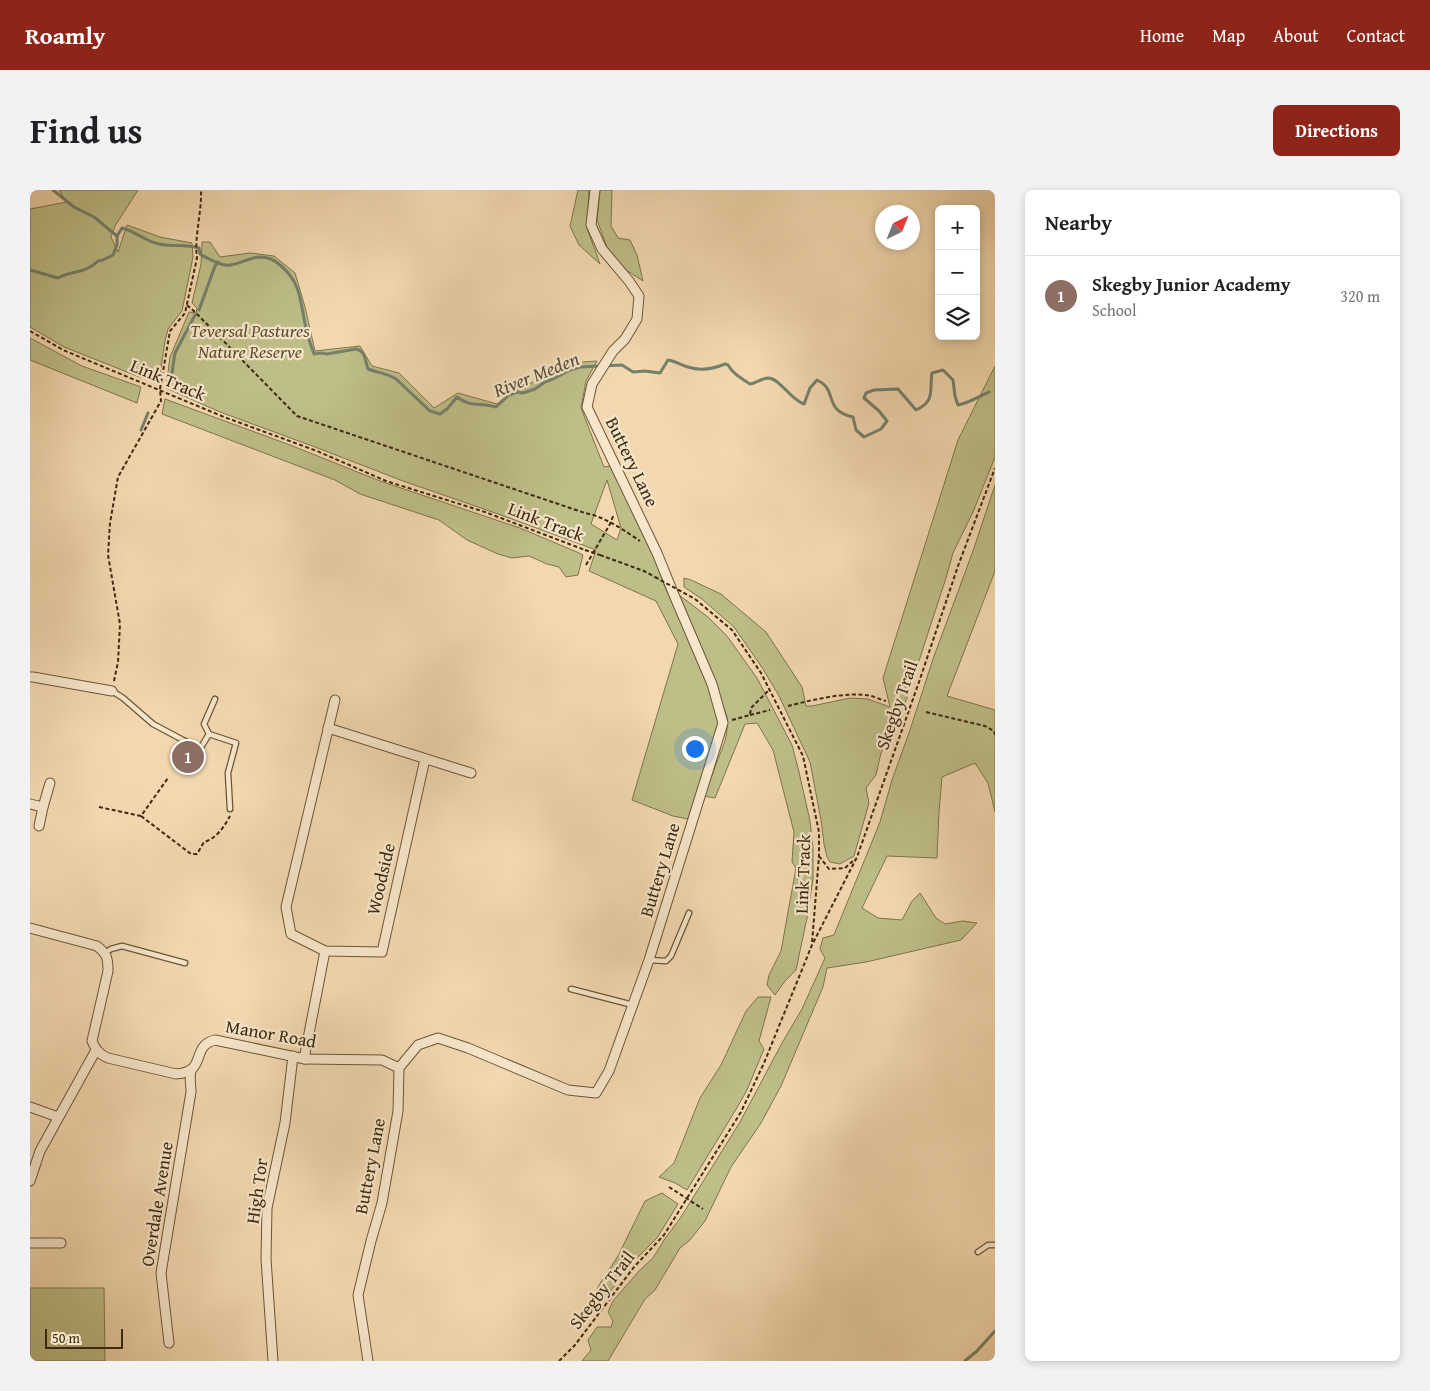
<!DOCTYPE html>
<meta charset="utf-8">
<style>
body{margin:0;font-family:"Gentium Book Plus",serif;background:#f2f2f2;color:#202124}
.controls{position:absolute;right:15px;top:15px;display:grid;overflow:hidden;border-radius:8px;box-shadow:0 2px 8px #0003}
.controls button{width:45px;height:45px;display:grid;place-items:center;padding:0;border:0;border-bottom:1px solid #e0e0e0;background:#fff;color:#202124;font:25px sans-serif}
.compass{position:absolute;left:845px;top:15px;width:45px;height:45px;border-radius:50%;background:#fff;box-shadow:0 2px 8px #0003;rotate:43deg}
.scale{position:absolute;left:15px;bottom:12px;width:78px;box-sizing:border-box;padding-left:5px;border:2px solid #3e2a0f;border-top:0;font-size:14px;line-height:18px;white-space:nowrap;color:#3e2a0f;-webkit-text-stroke:4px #f7e6cb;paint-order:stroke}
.you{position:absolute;left:664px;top:558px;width:18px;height:18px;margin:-12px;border:4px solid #fff;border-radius:50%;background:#1a73e8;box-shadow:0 0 0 8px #1a73e833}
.badge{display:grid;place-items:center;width:32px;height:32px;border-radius:50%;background:#8f2418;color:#fff;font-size:16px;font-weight:700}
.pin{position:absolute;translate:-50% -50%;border:2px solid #fff;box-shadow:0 1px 5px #0006}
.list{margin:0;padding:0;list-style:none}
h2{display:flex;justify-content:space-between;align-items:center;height:65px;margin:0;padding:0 20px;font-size:21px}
h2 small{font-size:16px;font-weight:400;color:#757577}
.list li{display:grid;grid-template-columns:32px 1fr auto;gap:15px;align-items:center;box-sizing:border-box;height:80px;padding:0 20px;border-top:1px solid #e0e0e0}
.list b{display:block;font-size:19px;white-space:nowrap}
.list p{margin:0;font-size:16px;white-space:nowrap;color:#757577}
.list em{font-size:16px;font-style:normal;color:#757577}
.icon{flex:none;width:28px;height:28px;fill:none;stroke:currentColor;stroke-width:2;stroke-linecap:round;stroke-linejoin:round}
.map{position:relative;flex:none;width:965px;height:1171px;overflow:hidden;border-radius:8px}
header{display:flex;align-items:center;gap:30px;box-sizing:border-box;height:70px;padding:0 25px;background:#8f2418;color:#fff}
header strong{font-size:24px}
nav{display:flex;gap:28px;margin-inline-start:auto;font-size:18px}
.intro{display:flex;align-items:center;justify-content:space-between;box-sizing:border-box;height:120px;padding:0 30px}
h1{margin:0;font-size:35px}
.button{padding:12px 22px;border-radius:8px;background:#8f2418;color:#fff;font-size:18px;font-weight:700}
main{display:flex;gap:30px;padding:0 30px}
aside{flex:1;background:#fff;border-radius:8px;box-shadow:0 2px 8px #0003}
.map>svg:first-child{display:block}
</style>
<header>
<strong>Roamly</strong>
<nav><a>Home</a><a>Map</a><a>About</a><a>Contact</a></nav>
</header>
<div class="intro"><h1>Find us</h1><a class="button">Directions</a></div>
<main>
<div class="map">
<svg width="965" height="1171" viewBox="0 0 965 1171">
<rect width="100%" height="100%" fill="#f3d8af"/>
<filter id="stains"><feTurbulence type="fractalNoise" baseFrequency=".004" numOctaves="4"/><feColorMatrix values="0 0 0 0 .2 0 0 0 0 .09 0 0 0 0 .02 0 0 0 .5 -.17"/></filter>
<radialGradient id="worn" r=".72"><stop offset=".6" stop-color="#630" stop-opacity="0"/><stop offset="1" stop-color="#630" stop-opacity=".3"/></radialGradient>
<g fill="#bebe88" stroke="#7e744c" fill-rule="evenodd">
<polygon points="29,0 108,0 85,36 81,47 88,62 97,35 130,47 162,53 163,67 152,121 138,139 135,151 129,191 115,178 112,188 34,157 0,137 0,19 37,12"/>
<polygon points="548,0 559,0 557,38 570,74 549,55 540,36"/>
<polygon points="570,0 582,0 581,36 588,48 600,50 607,65 613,91 596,80 577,57 567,30"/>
<path d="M172,52h8l10,15 30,-4 24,3 21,17 10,34 10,44 45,-5 12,20 27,7 35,35 24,-15 39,11 14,-12 53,-24 19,-6 14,-1 -11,20 -5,27 23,59 6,-1 47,94 7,25 8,16 38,85 10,38 -32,95 -15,-3 -41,-16 46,-156 -22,-43 -67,-30 7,-21 -95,-35 -98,-34 -88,-34 -95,-35 -54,-24 4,-31 19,-45 7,1 1,-5 -5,-5 9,-39zM577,290l14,48 -4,12 -26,-16z"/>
<polygon points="0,148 52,176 111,197 107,213 0,170"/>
<polygon points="965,176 965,267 943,322 923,363 916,388 870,529 851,563 846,585 836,598 839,613 824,666 810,674 800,672 797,667 794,654 791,630 780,572 749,506 733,479 704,437 672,409 654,397 654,388 661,390 691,404 736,442 772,497 776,516 782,516 820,508 838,509 860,517 853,488 928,250"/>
<polygon points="135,209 260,255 350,291 490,338 547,362 553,365 548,385 536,387 529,377 517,374 499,366 482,368 468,364 437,350 409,330 330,304 305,290 132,224"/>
<polygon points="965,295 965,381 917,506 965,520 965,622 958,593 945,573 912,587 909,622 907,668 857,666 832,718 848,728 872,730 882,711 890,703 906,728 915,734 933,731 947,733 931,750 836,772 797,778 793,797 751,896 731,933 701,977 675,1031 660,1050 650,1058 625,1100 615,1109 578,1171 552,1171 561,1160 558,1150 567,1137 581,1137 583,1131 578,1122 583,1111 609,1081 623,1068 634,1050 651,1027 710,932 752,853 772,819 795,768 790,759 793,748 804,745 850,632 862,590 880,540 903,469 943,361"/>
<polygon points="649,405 678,427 697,446 727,488 762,555 769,582 780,631 783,658 783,689 777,728 766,780 755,791 745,805 737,795 739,785 751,761 766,678 762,672 764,642 743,560 727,533 715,534 685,608 674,606 695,551 697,541 697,527 685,491"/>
<polygon points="728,807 741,807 729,851 734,859 717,900 708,916 657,1000 645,993 629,987 644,973 670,908 691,875 716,821"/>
<polygon points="632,1003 648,1014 627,1048 605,1070 566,1119 559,1122 556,1119 564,1108 569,1095 588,1066 615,1011"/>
<polygon points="0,1098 74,1098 75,1171 0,1171"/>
</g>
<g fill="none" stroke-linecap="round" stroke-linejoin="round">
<g stroke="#76806b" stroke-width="3">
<polyline points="23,0 44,17 64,27 87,46"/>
<path d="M0,80l28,8c15,-8 27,-4 40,-17l5,-1 10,-5 4,-10v-9l5,-8c13,3 23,13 37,16 14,3 26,0 40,4l1,6 3,2c7,3 15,8 22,9 8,2 23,-7 34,-8 9,0 14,2 21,8 22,18 20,38 26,63 2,9 5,18 8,26l7,-1 6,1 29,-5c10,2 9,12 12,20 10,4 19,4 28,10l34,32 10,3 7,-5 10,-12c14,11 22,5 39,10l13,-12 8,-3 6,1 12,-4 10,-7 10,-4 15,-8 10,-3 42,-2 11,7 12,-1 15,2 8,-13c7,1 13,5 20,7 12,4 25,2 37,-3l3,1c5,9 13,13 22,19 6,-1 12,-6 19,-6 11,1 22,22 35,26l6,-16 7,-8c22,10 5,30 36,37l3,13 8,7 17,-8 6,-8 -8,-10 -15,-13 2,-5 8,-3 24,-1 18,21c20,-9 13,-20 16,-37l11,-3 10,10 2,16 3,9c11,-2 20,-8 31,-13"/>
<polyline points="169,120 185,76 188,72"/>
<polyline points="139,188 142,183 145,163 165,125"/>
<polyline points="111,240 118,223"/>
<polyline points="935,1171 947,1161 965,1141"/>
</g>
<g stroke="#6b5637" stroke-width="7">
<g id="service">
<polyline points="82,501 93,508 123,534 170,559 179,544 174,534 185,509"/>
<polyline points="179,544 206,553 198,583 200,619"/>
<polyline points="75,763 81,759 92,756 155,773"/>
<polyline points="619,770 636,771 641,766 659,723"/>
<polyline points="541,799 603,815"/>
<polyline points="948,1062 958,1055 965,1055"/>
</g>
</g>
<g stroke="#6b5637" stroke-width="11">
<g id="minor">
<polyline points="0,487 3,487 82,501"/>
<polyline points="305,510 256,717 261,744 295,761 352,762 395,569"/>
<polyline points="298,538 441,583"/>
<polyline points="0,614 13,617 20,593"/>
<polyline points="9,636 13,617"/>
<path d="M0,738l67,18c10,8 11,12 11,25l-16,70c4,9 7,13 16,17l68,16c32,-2 14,-28 39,-34l90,19 77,1 17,8"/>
<polyline points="275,869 275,864 295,761"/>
<polyline points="0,917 28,927"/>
<polyline points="0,991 10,961 66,860"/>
<polyline points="0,1053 31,1053"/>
<path d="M139,1153l-8,-70 30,-181c0,-8 -2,-14 0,-21"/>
<polyline points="243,1171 236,1069 237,1018 255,933 263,866"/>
<polyline points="338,1171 328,1105 341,1051 352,1013 368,921 369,878 388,855 408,848 438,858 538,900 566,903 579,881 619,770 693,533 682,494 644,405 627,363 557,217 562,194 583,161 595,149 607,129 609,106 599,91 572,59 561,35 565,0"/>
</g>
</g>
<g stroke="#3e2a0f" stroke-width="2" stroke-dasharray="4 2.5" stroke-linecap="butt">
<path d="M157,115l9,8 101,103 288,97c18,3 39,17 55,28"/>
<polyline points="0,141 33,160 194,227 287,261 356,291 455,322 555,360"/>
<polyline points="570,365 614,381 625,387"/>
<polyline points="556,375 580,334 584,324"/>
<polyline points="665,409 702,440 731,483 773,566 789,642 789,666 782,753"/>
<path d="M84,491l4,-19 2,-38 -12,-69 2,-32 8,-46 43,-76 -1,-12 10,-58 15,-18 12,-55c-3,-21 5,-46 4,-68"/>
<path d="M758,516c24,-6 59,-15 83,-10 5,1 10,4 15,5"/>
<polyline points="896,522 955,536 964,541 965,545"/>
<polyline points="720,525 740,520"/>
<polyline points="702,530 720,525 721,518 739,500"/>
<polyline points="69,617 111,626 138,588"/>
<path d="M111,626l50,38h6l7,-12c12,-3 20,-15 26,-26"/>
<polyline points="789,666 799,679 815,678 825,669"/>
<polyline points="529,1171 545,1155 604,1077 634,1045 711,922 734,873 782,755 827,667 889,492 928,376 965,278"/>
</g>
<use href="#service" stroke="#f7e6cb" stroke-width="4.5"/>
<use href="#minor" stroke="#f7e6cb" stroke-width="9"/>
<g stroke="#3e2a0f" stroke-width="2" stroke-dasharray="4 2.5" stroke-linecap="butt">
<polyline points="555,360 570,365"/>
<polyline points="625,387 665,409"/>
<polyline points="639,997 673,1019"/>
</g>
</g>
<g text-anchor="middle" stroke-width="4.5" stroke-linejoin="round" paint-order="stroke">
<g font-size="18" font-style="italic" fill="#5e4f2d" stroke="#f7e6cb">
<text x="220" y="147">Teversal Pastures<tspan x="220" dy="21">Nature Reserve</tspan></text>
</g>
<g font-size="18" fill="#3e2a0f" stroke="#f7e6cb">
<text transform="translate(138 190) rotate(23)" y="6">Link Track</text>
<text transform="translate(602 272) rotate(64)" y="6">Buttery Lane</text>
<text transform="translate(516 332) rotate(21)" y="6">Link Track</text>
<text transform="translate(867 515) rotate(-71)" y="6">Skegby Trail</text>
<text transform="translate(630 680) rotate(-73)" y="6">Buttery Lane</text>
<text transform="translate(773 684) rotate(-88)" y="6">Link Track</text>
<text transform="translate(351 689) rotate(-77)" y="6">Woodside</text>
<text transform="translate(241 844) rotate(10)" y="6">Manor Road</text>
<text transform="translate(340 976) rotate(-79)" y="6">Buttery Lane</text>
<text transform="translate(227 1001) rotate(-82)" y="6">High Tor</text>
<text transform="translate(127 1014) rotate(-81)" y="6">Overdale Avenue</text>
<text transform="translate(572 1100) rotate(-52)" y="6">Skegby Trail</text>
</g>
<g font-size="19" font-style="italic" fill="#564e35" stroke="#f7e6cb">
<text transform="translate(506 184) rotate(-22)" y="7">River Meden</text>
</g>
</g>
<rect width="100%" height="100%" filter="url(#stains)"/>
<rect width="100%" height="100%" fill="url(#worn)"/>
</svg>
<div class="controls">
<button>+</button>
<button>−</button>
<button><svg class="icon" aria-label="layers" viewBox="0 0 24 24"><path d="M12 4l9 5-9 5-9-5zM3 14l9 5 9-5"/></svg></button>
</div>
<svg class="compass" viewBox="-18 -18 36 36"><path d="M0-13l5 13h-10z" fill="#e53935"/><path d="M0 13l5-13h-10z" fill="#757577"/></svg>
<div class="scale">50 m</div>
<div class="you"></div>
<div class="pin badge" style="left:158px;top:567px;background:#8d6e63">1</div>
</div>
<aside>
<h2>Nearby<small></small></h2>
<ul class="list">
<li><span class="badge" style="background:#8d6e63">1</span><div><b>Skegby Junior Academy</b><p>School</p></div><em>320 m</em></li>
</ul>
</aside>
</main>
